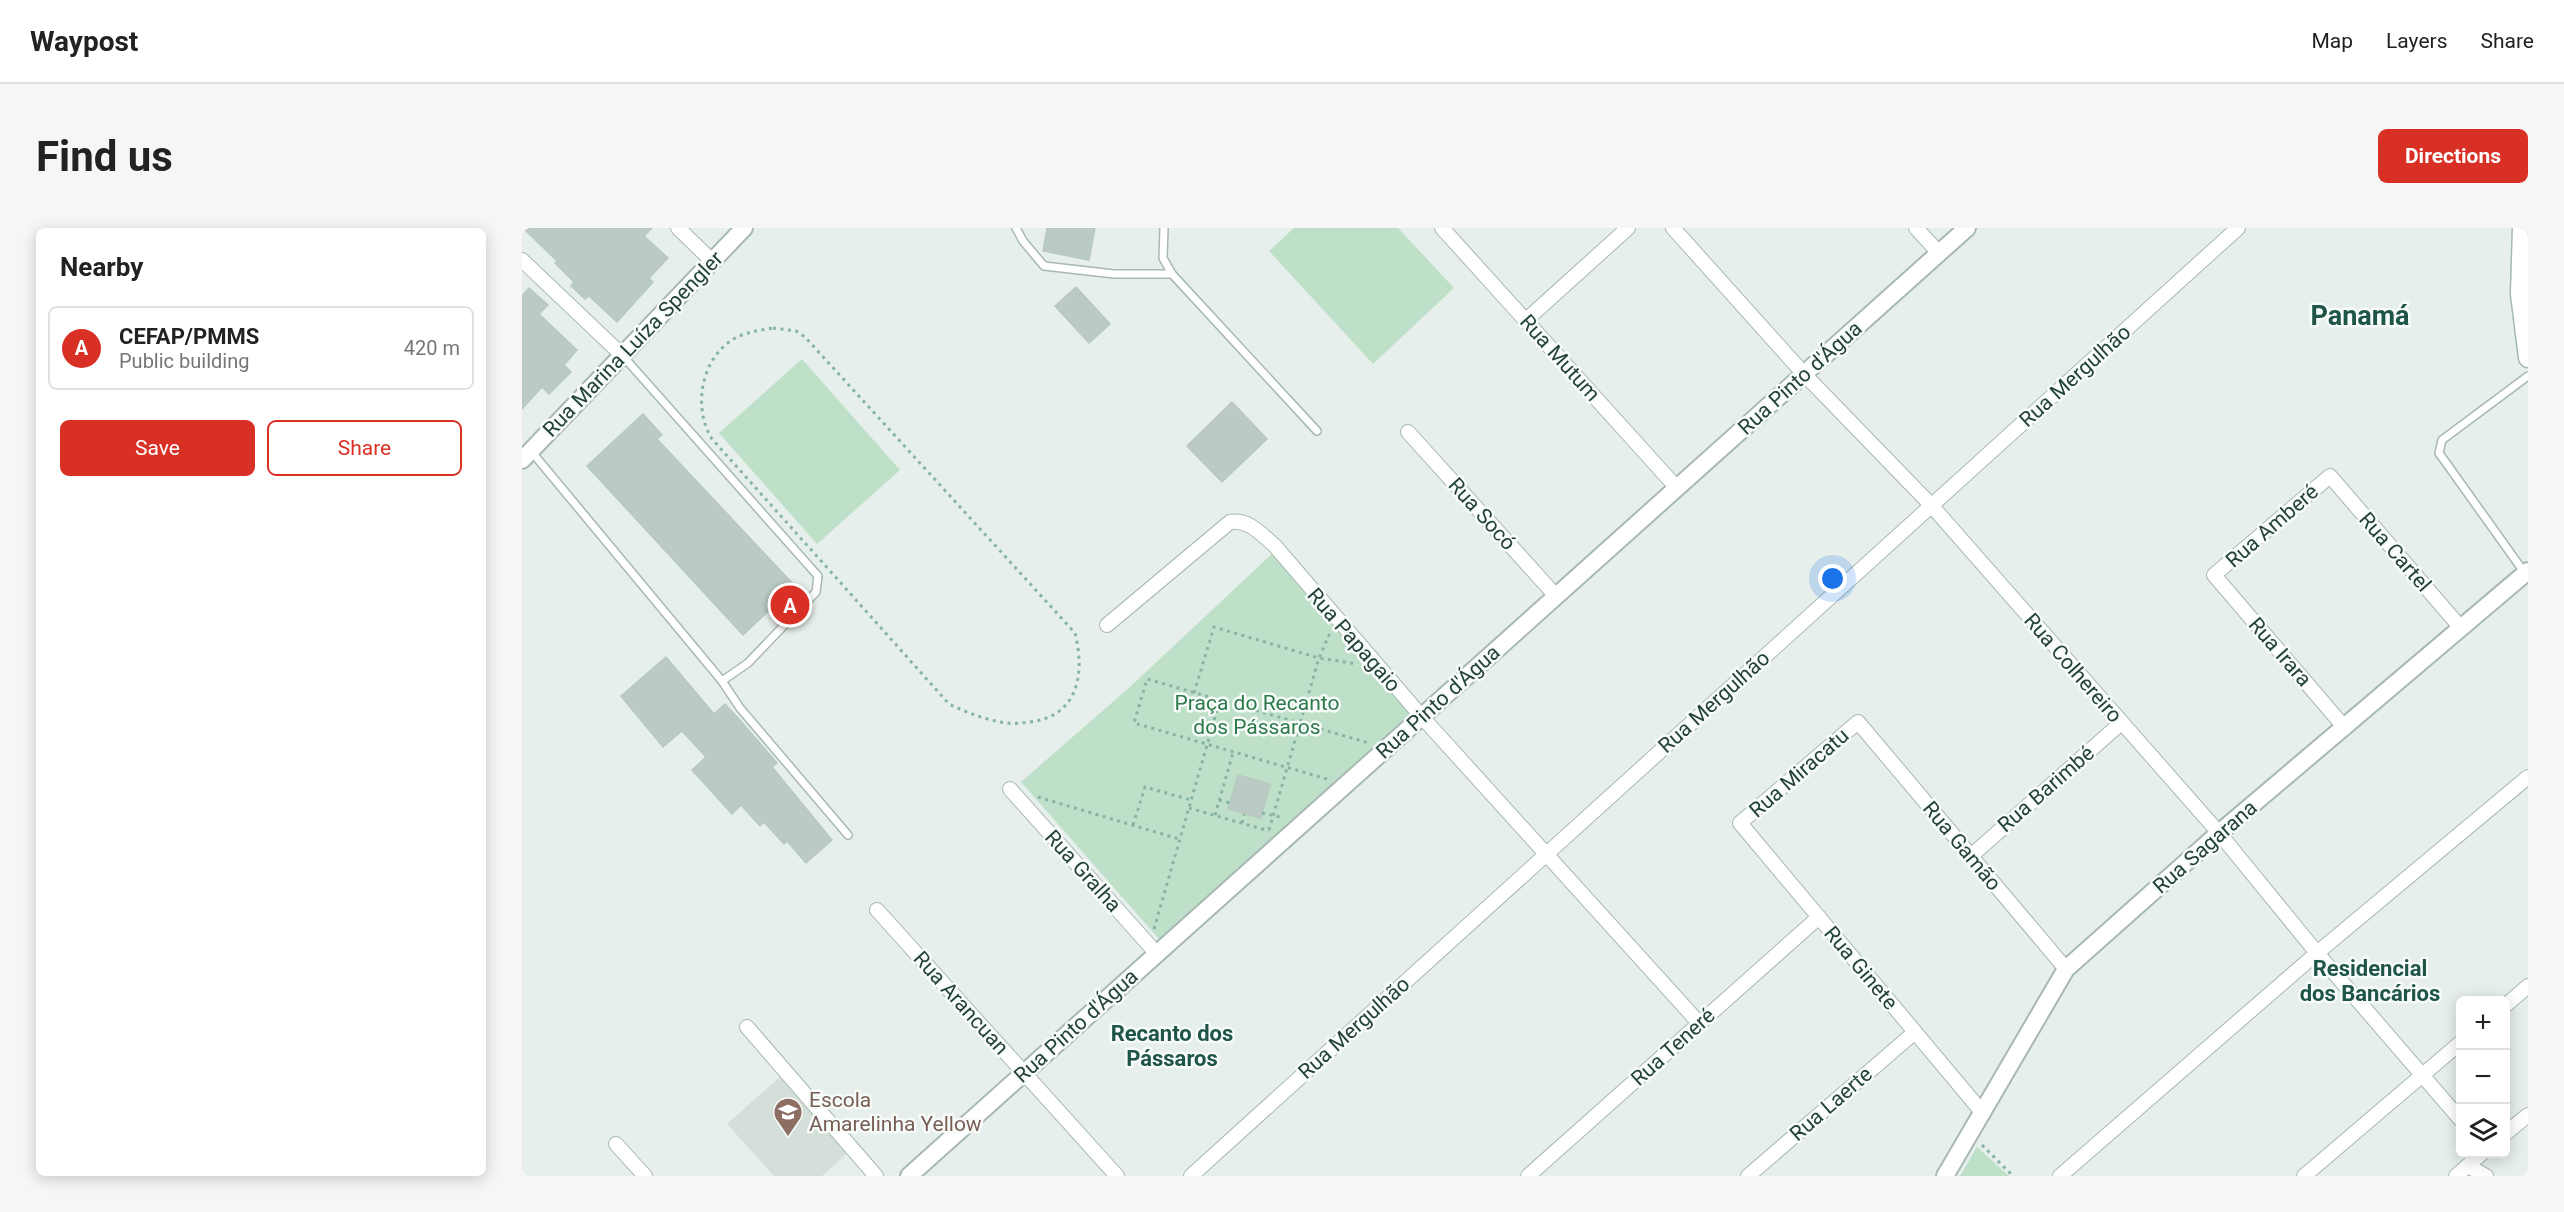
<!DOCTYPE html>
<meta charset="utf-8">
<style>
body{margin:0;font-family:Roboto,sans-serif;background:#f6f6f6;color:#222}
.controls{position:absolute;right:18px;bottom:18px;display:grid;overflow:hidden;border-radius:9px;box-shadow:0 3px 15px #0003}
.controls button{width:54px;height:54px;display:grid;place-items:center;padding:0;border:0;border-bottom:2px solid #e0e0e0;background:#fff;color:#222;font:30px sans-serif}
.you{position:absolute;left:1311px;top:351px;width:21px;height:21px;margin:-15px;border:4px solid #fff;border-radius:50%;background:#1a73e8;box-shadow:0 0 0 9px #1a73e833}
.badge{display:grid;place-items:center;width:39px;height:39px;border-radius:50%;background:#d93025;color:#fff;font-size:20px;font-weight:700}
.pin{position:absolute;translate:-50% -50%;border:3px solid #fff;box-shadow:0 2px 6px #0006}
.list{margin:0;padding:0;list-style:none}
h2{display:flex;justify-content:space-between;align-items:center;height:78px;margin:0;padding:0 24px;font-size:26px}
h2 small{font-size:20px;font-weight:400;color:#767676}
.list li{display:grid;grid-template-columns:39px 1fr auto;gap:18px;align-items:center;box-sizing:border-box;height:84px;margin:0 12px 12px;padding:0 12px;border:2px solid #e0e0e0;border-radius:9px}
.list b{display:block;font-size:22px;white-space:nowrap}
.list p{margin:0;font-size:20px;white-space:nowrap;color:#767676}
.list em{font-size:20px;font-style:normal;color:#767676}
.actions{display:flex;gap:12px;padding:18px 24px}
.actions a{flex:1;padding:14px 0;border:2px solid #d93025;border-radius:9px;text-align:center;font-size:21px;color:#d93025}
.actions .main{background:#d93025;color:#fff}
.icon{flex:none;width:33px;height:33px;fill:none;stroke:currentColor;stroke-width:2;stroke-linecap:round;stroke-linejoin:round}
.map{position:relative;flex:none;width:2006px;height:948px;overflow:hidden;border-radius:9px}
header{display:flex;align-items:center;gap:36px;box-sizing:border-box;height:84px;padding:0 30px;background:#fff;border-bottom:2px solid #e0e0e0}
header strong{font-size:28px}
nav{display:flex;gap:33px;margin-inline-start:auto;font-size:21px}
.intro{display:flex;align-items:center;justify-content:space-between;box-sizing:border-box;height:144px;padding:0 36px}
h1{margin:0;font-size:42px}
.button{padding:15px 27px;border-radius:9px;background:#d93025;color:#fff;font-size:21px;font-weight:700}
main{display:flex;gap:36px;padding:0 36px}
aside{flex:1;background:#fff;border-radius:9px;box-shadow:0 3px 15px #0003}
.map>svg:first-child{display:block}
</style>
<header>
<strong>Waypost</strong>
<nav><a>Map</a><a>Layers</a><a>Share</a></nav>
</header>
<div class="intro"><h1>Find us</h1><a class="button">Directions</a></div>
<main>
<aside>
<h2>Nearby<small></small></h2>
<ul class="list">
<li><span class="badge">A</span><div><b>CEFAP/PMMS</b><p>Public building</p></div><em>420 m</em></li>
</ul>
<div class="actions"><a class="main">Save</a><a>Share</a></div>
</aside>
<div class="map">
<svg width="2006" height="948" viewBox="0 0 2006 948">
<rect width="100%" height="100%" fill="#e6efeb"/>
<polygon fill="#d4dfda" points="259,848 327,924 300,948 252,948 205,896"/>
<g fill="#bfe0c8">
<polygon points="772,0 876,0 932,60 851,136 747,23"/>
<polygon points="280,131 378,242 295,316 197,205"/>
<polygon points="753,323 895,489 637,711 499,554 609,458"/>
<polygon points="1455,919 1487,948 1438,948"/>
</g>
<g fill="#bbcac4" stroke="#b8c9c2" stroke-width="1.5">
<polygon points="1,0 130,0 122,8 146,30 127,50 131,54 95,94 67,68 63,71 49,58 52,54 33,35 35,33"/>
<polygon points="525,0 573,0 567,32 521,23"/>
<polygon points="554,59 588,96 567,115 533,78"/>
<polygon points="7,60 26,77 17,86 55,122 42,137 49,144 27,166 20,159 0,181 0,68"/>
<polygon points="710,174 745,211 700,254 665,218"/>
<polygon points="121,186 140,207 135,211 273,358 221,407 65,238"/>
<polygon points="144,429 192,486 203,476 216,490 255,535 250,539 310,612 284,635 265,613 262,616 242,594 238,598 219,577 210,586 170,542 184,529 160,503 141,519 99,468"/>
<polygon points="716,547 748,556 739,590 706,581"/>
</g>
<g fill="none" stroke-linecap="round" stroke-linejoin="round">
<g stroke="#a8b8b2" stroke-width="10">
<g id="service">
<polyline points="494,0 501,13 522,38 592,46 650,46"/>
<polyline points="642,0 641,30 650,46 795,203"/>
<polyline points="9,223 200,453 226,435 294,364 296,348 100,127"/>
<polyline points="2002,344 1917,225 1920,212 2006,148"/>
<polyline points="200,453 218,480 326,607"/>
</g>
</g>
<g stroke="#a8b8b2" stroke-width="16">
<g id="minor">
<polyline points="156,0 190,33"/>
<polyline points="920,0 1155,260"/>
<polyline points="1151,0 1282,146 1409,277 1697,605 1795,725 1938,891"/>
<polyline points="1394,0 1417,25"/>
<polyline points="0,32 100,127"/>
<polyline points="1004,92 1106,0"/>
<polyline points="886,204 1034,368"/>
<path d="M585,397l123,-103c19,-3 31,12 45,24l147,171 278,307"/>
<polyline points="1823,500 1692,347 1808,248 1939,400"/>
<polyline points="488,561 635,726"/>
<polyline points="1449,628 1599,495"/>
<polyline points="355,682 595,948"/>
<polyline points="1984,777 2006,758"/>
<polyline points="225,799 354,948"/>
<polyline points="1460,884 1218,595 1336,494 1544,741"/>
<polyline points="1984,905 2006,887"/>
<polyline points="94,916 123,948"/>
<polyline points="1946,938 1964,948"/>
<polyline points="669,948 1716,0"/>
<polyline points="1006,948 1297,689"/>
<polyline points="1226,948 1393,804"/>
<polyline points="1538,948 1795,725 2006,549"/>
<polyline points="1782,948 1938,815"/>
<polyline points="1934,948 1959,926"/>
</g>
</g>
<g stroke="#a8b8b2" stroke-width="20">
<g id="tertiary">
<polyline points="0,232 222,0"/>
<polyline points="387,948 1445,0"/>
<polyline points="1423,948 1544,741 1697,605 2006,343"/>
</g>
</g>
<g stroke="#a4bbb3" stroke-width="21">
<polyline id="secondary" points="2000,0 1998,66 2006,130"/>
</g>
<g stroke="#86b3a5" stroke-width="3" stroke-dasharray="3 4.5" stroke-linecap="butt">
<path d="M251,100l23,3 9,6 270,296c10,40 4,83 -45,89 -8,1 -16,2 -24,1 -20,-3 -38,-10 -57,-19l-237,-265c-20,-32 -11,-83 25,-102 11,-5 23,-7 36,-9z"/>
<polyline points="672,465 692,399 797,430 835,436"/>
<polyline points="805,551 612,495 625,451 847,515"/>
<polyline points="516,569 657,611"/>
<polyline points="697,572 708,575"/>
<polyline points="667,580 747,603"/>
<polyline points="740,585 762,590"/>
<polyline points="693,587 711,525"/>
<polyline points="720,595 722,586"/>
<polyline points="611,597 623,559 669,572"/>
<polyline points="747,602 797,430 808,405"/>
<polyline points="632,701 698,472"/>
<polyline points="1460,917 1491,948"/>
</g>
<use href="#service" stroke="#fff" stroke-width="7"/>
<use href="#minor" stroke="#fff" stroke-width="14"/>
<use href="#tertiary" stroke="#fff" stroke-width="16"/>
<use href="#secondary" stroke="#fff" stroke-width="18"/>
</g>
<defs>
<g id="school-pin" transform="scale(1.5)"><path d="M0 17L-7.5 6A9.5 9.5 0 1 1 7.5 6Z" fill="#8d6e63" stroke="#f7fbf9"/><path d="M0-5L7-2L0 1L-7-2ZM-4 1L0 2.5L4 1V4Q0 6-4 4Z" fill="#fff"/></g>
</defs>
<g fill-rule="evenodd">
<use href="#school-pin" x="266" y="884"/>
</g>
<g text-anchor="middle" stroke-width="5" stroke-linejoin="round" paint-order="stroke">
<g font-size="21" fill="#24423a" stroke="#f7fbf9">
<text transform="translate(111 116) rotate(-46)" y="7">Rua Marina Luíza Spengler</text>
<text transform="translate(1038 130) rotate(48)" y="7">Rua Mutum</text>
<text transform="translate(1553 148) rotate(-42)" y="7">Rua Mergulhão</text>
<text transform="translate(1278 150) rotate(-42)" y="7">Rua Pinto d'Água</text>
<text transform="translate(960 286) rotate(48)" y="7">Rua Socó</text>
<text transform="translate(1750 298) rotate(-41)" y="7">Rua Amberé</text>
<text transform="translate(1873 324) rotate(49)" y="7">Rua Cartel</text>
<text transform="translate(832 412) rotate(49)" y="7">Rua Papagaio</text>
<text transform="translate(1758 424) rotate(49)" y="7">Rua Irara</text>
<text transform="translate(1551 440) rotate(49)" y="7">Rua Colhereiro</text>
<text transform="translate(916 474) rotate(-42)" y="7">Rua Pinto d'Água</text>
<text transform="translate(1192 474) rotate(-42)" y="7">Rua Mergulhão</text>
<text transform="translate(1277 545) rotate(-41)" y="7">Rua Miracatu</text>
<text transform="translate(1524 561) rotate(-41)" y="7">Rua Barimbé</text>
<text transform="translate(1440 618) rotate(50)" y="7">Rua Gamão</text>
<text transform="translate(1683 619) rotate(-41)" y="7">Rua Sagarana</text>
<text transform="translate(561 643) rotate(48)" y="7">Rua Gralha</text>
<text transform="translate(1339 740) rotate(50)" y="7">Rua Ginete</text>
<text transform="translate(439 775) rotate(48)" y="7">Rua Arancuan</text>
<text transform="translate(554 798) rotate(-42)" y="7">Rua Pinto d'Água</text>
<text transform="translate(832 800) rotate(-42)" y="7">Rua Mergulhão</text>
<text transform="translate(1151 819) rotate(-42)" y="7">Rua Teneré</text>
<text transform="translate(1309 876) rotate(-41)" y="7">Rua Laerte</text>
</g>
<g font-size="21" fill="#2d7a4b" stroke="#f7fbf9">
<text x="735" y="482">Praça do Recanto<tspan x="735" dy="24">dos Pássaros</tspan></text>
</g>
<g font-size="21" fill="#785e54" stroke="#f7fbf9" text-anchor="start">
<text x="287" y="879">Escola<tspan x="287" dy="24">Amarelinha Yellow</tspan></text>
</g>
<g font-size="22" font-weight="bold" fill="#1f5548" stroke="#f7fbf9">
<text x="1848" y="748">Residencial<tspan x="1848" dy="25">dos Bancários</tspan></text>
<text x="650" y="813">Recanto dos<tspan x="650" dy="25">Pássaros</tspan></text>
</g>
<g font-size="27" font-weight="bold" fill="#1f5548" stroke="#f7fbf9">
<text x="1838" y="97">Panamá</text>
</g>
</g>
</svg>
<div class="controls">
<button>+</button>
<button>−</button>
<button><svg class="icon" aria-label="layers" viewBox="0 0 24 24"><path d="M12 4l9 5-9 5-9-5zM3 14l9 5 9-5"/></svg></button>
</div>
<div class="you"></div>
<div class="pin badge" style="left:268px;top:377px">A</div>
</div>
</main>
